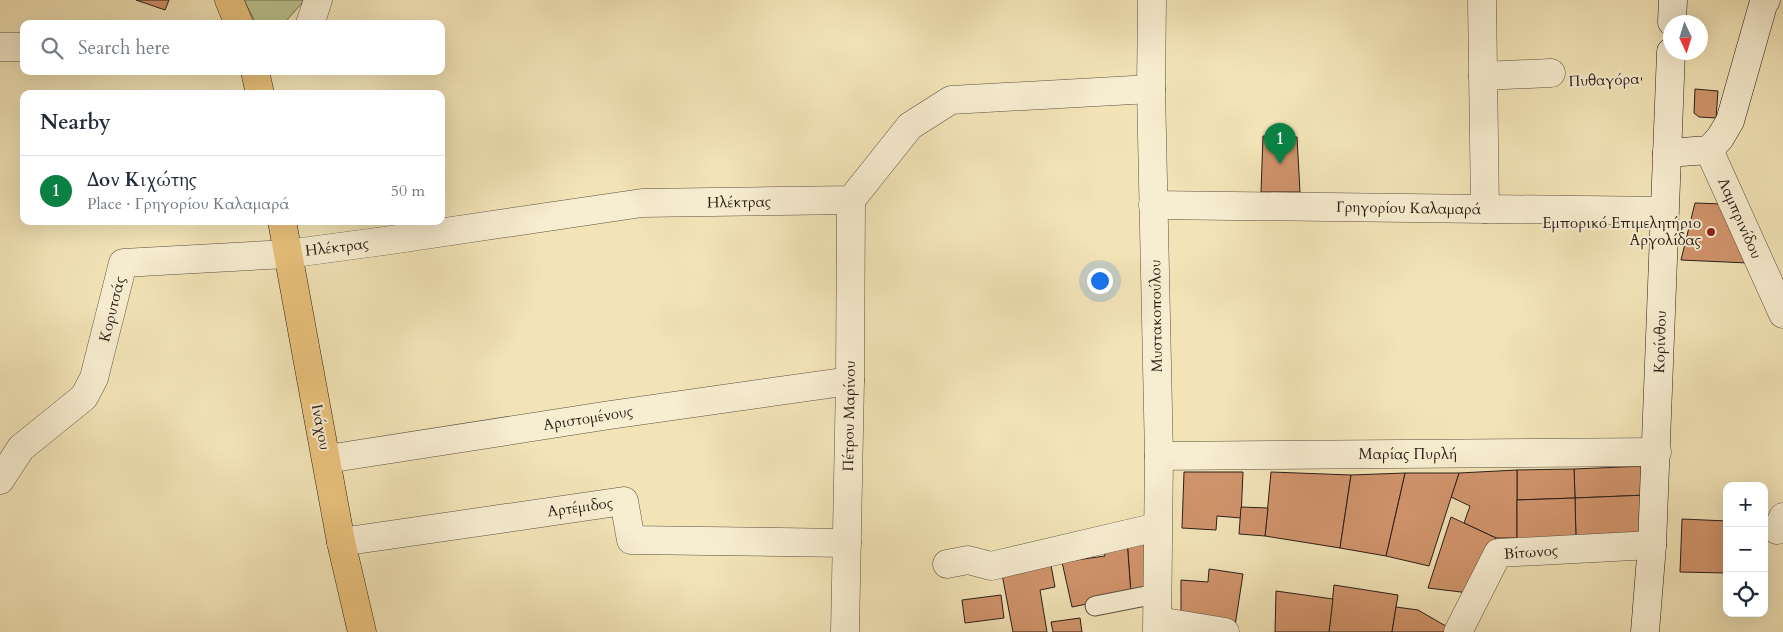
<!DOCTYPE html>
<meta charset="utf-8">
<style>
body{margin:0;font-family:Cardo,serif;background:#f2f2f3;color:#1f2937}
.controls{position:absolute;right:15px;bottom:15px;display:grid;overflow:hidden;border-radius:10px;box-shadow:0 5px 20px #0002}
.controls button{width:45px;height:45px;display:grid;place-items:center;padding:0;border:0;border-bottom:1px solid #e0e1e3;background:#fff;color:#1f2937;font:25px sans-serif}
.compass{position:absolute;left:1663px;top:15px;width:45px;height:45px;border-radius:50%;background:#fff;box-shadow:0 5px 20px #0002;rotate:176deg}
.you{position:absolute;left:1099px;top:280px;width:18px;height:18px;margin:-12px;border:4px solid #fff;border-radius:50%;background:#1a73e8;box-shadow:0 0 0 8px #1a73e833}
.badge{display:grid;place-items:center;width:32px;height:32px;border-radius:50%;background:#0b8043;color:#fff;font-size:16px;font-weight:700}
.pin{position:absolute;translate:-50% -41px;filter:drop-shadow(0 1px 2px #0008)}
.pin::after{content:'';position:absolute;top:26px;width:18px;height:15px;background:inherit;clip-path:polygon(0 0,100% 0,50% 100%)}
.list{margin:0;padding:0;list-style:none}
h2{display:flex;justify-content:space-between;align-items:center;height:65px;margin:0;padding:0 20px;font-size:21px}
h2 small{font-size:16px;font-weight:400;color:#747a83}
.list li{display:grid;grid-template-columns:32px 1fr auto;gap:15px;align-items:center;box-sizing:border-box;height:70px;padding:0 20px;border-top:1px solid #e0e1e3}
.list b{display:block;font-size:19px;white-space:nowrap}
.list p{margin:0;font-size:16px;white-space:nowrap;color:#747a83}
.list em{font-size:16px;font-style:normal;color:#747a83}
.icon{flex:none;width:28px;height:28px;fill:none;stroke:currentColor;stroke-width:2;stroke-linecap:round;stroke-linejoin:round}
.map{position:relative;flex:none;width:1783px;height:632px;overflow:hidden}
.search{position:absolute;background:#fff;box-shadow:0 5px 20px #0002;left:20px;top:20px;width:425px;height:55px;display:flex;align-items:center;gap:12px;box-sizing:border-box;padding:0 18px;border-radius:10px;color:#747a83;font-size:19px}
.panel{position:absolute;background:#fff;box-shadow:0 5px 20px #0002;left:20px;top:90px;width:425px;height:135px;border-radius:10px}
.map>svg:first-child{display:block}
</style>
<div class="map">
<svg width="1783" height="632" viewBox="0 0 1783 632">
<rect width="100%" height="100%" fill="#f2e4b7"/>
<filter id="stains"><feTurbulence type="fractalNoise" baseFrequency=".004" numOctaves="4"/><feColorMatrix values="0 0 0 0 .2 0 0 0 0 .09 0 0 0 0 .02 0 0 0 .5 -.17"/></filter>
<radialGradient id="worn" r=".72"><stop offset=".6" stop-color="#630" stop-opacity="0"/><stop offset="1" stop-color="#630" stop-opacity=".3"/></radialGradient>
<polygon fill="#bbc48e" stroke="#727152" points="244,0 303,0 302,3 286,21 256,24"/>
<g fill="#d1946c" stroke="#291e17">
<polygon points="136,0 169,0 165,10"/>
<polygon points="1695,89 1718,91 1716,118 1699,117 1694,113"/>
<polygon points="1263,136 1297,137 1300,192 1261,192"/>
<polygon points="1695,203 1723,204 1748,263 1681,260"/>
<polygon points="1646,466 1647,495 1575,498 1574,469"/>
<polygon points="1574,469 1575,498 1517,500 1517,470"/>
<polygon points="1517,470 1517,538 1496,538 1464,523 1470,506 1451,497 1459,473"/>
<polygon points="1184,472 1243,472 1241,518 1217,516 1216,530 1182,528"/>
<polygon points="1271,472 1351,475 1340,548 1265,536"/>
<polygon points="1405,473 1459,473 1429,566 1386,556"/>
<polygon points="1405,473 1386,556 1340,548 1351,475"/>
<polygon points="1647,495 1645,537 1576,539 1575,498"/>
<polygon points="1575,498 1576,539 1517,542 1517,500"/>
<polygon points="1241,507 1268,508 1265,536 1239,534"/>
<polygon points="1451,517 1496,538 1469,593 1428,588"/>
<polygon points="1682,519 1727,521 1727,573 1680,572"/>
<polygon points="1153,533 1153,591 1131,595 1127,539"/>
<polygon points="1127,539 1131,595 1072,607 1062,562 1105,556 1104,549"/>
<polygon points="1050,560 1055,587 1040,590 1047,632 1013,632 1001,569"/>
<polygon points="1209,569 1243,574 1235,626 1181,618 1181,580 1208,582"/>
<polygon points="1334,585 1398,595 1392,632 1329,632"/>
<polygon points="1276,591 1333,599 1329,632 1275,632"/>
<polygon points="1001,595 1004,618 965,623 962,600"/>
<polygon points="1396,607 1418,610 1451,629 1449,632 1392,632"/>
<polygon points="1080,618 1082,632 1053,632 1051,622"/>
</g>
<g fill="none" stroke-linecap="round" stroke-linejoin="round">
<g stroke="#5b503f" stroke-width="21">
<polyline id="lane" points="1095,606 1156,594"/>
</g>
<g stroke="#5b503f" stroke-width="29">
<g id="street">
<polyline points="1152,0 1151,89 1159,456 1157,632"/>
<polyline points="1482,0 1485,209"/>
<polyline points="310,24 318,0"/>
<polyline points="0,47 24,47"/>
<polyline points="1483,76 1551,73"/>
<polyline points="1709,150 1783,314"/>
<polyline points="1153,205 1664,211"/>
<polyline points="1159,456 1657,452"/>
<polyline points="327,459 610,415 850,381"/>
<polyline points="0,480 21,448 84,397 94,378 123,263 287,254 384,241 642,203 851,200 910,126 951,100 1151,89"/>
<polyline points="1777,530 1783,517"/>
<polyline points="341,542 624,501 631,540 847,543"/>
<polyline points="947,564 968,560 991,566 1157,527"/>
<polyline points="1158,621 1225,632"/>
<polyline points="845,632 850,381 851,200"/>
<polyline points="1458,632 1498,553 1652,545"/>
</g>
</g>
<g stroke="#291e17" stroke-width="29">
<g id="secondary">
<polyline points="1672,22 1673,0"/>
<polyline points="1667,153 1709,150 1720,138 1730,121 1763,5 1766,0"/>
<polyline points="1645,632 1652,545 1671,52"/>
</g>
</g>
<g stroke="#291e17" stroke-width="29">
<g id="primary">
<polyline points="229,0 239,24"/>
<polyline points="255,71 260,94"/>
<polyline points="282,221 341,542 362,632"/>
</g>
</g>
<polyline stroke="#291e17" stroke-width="3" stroke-dasharray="1 2.5" stroke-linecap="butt" points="1578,81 1642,79"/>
<use href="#lane" stroke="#f7edd0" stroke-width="19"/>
<use href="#street" stroke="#f7edd0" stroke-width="28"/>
<use href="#secondary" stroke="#f7edd0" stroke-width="28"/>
<use href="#primary" stroke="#e9c27c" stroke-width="28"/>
</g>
<circle fill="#8f2418" stroke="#f7edd0" stroke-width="2" cx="1711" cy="232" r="5"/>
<g text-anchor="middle" stroke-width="4" stroke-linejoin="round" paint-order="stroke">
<g font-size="15" fill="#291e17" stroke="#f7edd0">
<text transform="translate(1604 80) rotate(-2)" y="5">Πυθαγόρα</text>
<text transform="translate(739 202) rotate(-1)" y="5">Ηλέκτρας</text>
<text transform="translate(1409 208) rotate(1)" y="5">Γρηγορίου Καλαμαρά</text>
<text transform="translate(1740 218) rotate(66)" y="5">Λαμπρινίδου</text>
<text transform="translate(337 247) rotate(-7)" y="5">Ηλέκτρας</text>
<text transform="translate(112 309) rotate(-76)" y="5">Κορυτσάς</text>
<text transform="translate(1156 316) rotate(-91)" y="5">Μυστακοπούλου</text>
<text transform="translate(1660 342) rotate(-88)" y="5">Κορίνθου</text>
<text transform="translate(849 416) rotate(-89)" y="5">Πέτρου Μαρίνου</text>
<text transform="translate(588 418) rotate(-9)" y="5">Αριστομένους</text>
<text transform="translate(321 427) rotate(79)" y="5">Ινάχου</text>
<text x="1408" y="459">Μαρίας Πυρλή</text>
<text transform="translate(580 507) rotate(-8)" y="5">Αρτέμιδος</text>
<text transform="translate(1531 552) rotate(-4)" y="5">Βίτωνος</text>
</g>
<g font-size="15" fill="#291e17" stroke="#f7edd0" text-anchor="end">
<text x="1701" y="228">Εμπορικό Επιμελητήριο<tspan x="1701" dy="17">Αργολίδας</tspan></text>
</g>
</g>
<rect width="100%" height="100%" filter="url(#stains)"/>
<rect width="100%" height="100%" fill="url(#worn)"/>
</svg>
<div class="controls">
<button>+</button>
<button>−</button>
<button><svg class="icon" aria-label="locate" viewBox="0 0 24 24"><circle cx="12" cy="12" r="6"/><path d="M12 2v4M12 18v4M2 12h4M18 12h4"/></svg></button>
</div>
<svg class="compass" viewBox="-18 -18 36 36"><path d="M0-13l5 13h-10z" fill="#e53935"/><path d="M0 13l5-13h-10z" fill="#747a83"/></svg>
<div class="you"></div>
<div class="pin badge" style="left:1280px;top:164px">1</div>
<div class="search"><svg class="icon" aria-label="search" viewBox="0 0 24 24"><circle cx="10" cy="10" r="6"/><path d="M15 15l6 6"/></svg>Search here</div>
<section class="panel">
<h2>Nearby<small></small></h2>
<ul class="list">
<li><span class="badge">1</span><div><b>Δον Κιχώτης</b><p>Place · Γρηγορίου Καλαμαρά</p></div><em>50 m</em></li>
</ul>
</section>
</div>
